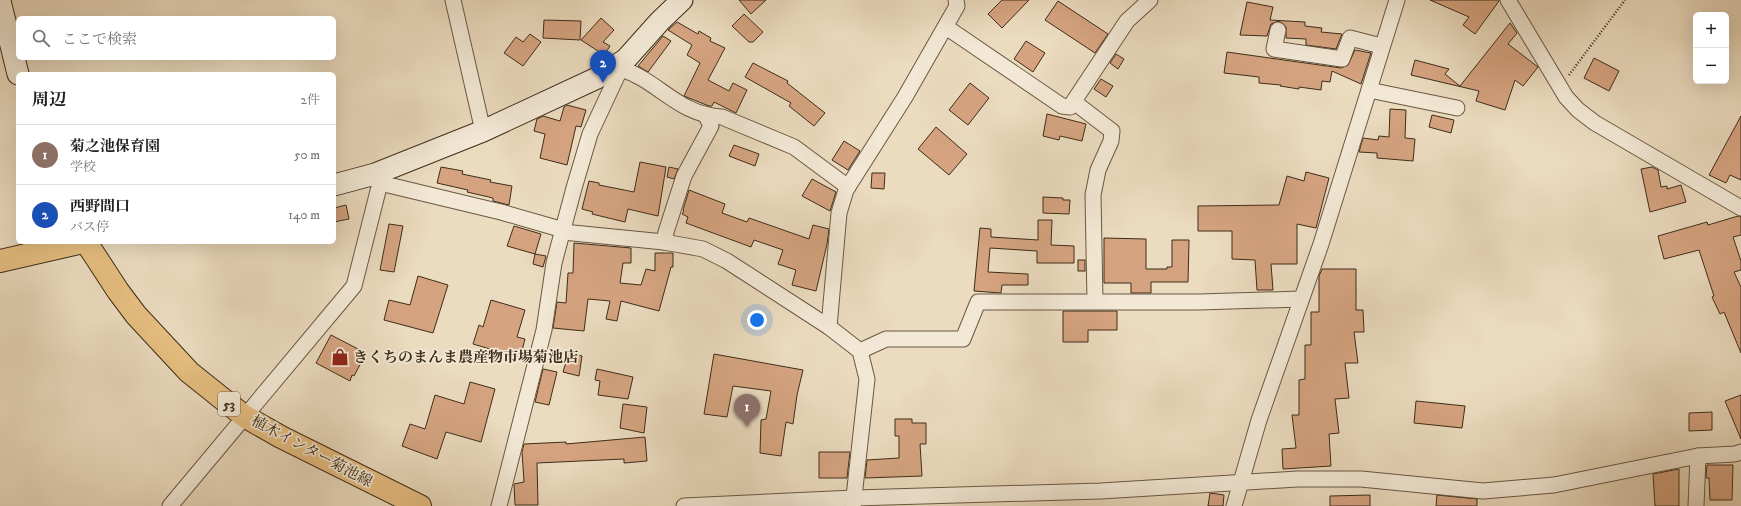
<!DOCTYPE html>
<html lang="ja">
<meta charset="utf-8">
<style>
body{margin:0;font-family:"IM FELL DW Pica","Noto Serif JP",serif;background:#f6f6f6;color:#202124}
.controls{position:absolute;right:12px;top:12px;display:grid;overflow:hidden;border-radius:6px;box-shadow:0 4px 16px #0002}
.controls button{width:36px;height:36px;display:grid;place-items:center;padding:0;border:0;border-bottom:1px solid #e0e0e0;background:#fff;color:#202124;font:20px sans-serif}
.you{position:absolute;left:757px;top:320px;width:14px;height:14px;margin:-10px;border:3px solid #fff;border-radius:50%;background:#1a73e8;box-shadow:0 0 0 6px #1a73e833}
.badge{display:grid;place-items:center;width:26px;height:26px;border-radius:50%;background:#b45309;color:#fff;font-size:13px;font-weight:700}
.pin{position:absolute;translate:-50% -33px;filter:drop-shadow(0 1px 2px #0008)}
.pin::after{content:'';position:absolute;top:21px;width:14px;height:12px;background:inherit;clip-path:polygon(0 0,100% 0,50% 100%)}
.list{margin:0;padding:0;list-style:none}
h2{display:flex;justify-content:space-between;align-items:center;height:52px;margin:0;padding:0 16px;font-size:17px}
h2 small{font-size:13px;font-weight:400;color:#757577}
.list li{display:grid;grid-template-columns:26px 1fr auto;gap:12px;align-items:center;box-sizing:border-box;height:60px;padding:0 16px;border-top:1px solid #e0e0e0}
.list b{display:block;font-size:15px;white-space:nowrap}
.list p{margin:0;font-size:13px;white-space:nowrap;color:#757577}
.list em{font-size:13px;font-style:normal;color:#757577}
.icon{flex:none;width:22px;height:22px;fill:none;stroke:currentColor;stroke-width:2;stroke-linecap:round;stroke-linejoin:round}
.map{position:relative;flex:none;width:1741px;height:506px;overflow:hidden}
.search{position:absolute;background:#fff;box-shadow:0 4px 16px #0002;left:16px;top:16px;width:320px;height:44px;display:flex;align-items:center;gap:10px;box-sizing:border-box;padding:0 14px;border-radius:6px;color:#757577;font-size:15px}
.panel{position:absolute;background:#fff;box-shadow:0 4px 16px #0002;left:16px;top:72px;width:320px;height:172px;border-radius:6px}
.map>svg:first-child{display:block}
</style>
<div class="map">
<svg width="1741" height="506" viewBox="0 0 1741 506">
<rect width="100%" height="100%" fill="#ebdbbf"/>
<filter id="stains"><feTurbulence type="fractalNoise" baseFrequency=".005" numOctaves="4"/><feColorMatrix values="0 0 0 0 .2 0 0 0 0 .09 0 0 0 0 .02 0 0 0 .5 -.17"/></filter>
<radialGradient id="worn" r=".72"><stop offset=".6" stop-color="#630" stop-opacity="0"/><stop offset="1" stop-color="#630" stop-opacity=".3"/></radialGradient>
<g fill="#d5a380" stroke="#3e2d18">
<polygon points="739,0 766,0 751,14"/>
<polygon points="1002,0 1029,0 1002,28 988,14"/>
<polygon points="1430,0 1499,0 1499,1 1475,34 1463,25 1469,17"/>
<polygon points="1058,1 1108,34 1095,53 1045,20"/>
<polygon points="1247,2 1273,7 1270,20 1305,22 1305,26 1322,28 1321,32 1342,34 1336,49 1306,45 1306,39 1286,38 1286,27 1279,21 1271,24 1267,36 1240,35"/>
<polygon points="744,14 763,32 753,42 749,42 732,26"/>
<polygon points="601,18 614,30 603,42 610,46 604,55 581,40"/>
<polygon points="544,20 581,21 580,40 543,38"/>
<polygon points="677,22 698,34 699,31 711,38 710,41 725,48 708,80 729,91 733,83 747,90 736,113 714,102 712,106 709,106 684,96 700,63 687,55 692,45 668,30"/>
<polygon points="1510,23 1517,33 1508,44 1538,67 1523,86 1515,80 1505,110 1476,101 1479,91 1411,75 1415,60 1449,69 1445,74 1460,86"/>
<polygon points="530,34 541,42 523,66 504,53 516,37 523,42"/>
<polygon points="663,36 671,41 648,72 638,66"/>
<polygon points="1026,41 1045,53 1033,72 1014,59"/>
<polygon points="1355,50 1371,53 1361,84 1332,71 1330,82 1322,81 1321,90 1299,87 1299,89 1280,86 1281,85 1259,83 1259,77 1224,73 1227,52 1341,68 1348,65"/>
<polygon points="1116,54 1124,59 1118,69 1110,63"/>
<polygon points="1594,58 1619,71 1609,91 1584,78"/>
<polygon points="753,63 788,81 787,83 825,113 814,126 789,106 791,103 745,77"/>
<polygon points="1101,79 1113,86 1106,97 1094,89"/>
<polygon points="970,83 989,98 968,125 949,110"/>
<polygon points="567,105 586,110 581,127 576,126 567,165 540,158 545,134 534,131 537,119 543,116 560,121 564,107"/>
<polygon points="1390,109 1406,110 1405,138 1415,139 1413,161 1377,158 1377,153 1359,152 1363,138 1378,140 1379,136 1389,137"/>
<polygon points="1047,114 1086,124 1082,141 1060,136 1059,140 1043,136"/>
<polygon points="1432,115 1454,120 1451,133 1429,127"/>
<polygon points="1741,116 1741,180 1730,175 1726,183 1709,175"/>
<polygon points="936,127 967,154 949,175 918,149"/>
<polygon points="844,141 860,151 848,170 832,160"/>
<polygon points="734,145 759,154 755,166 729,156"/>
<polygon points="640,162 666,167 658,216 628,209 625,222 592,214 593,212 582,209 589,181 599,183 599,185 634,192"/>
<polygon points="441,167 463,171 462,174 491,180 490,182 512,186 509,205 493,201 493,198 467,192 468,190 437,183"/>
<polygon points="669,167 678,169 674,179 667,177"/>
<polygon points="1652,167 1658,170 1661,187 1667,186 1667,189 1681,185 1686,202 1650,212 1641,169"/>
<polygon points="1306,172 1329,178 1316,228 1297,224 1297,264 1271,264 1273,290 1257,290 1255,260 1232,259 1232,231 1198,231 1198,206 1279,205 1287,176 1304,181"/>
<polygon points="872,173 885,173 884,189 871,188"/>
<polygon points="812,179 836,192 830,211 802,196"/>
<polygon points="689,190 725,204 722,213 747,222 749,218 809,239 813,225 829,229 827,244 816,291 792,285 796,270 778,264 783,250 754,240 751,247 686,223 688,217 682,214 684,211 683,210"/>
<polygon points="1043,197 1063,198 1063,200 1070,200 1069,214 1043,213"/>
<polygon points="346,205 349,219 334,222 334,208"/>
<polygon points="1738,216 1741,217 1741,235 1733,237 1741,261 1741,270 1734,272 1741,287 1741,353 1724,312 1720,314 1712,297 1714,296 1699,250 1664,259 1658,236 1707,222 1708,225"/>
<polygon points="1038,220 1052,220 1051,245 1074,246 1074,263 1037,263 1037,251 990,248 988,272 1028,274 1028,285 1002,285 1001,293 974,291 980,228 991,229 991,237 1038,240"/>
<polygon points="389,224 403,226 394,272 380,270"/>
<polygon points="514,226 541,234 535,254 507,246"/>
<polygon points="1104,238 1146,239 1146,269 1167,269 1167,267 1172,267 1172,240 1189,240 1188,282 1151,282 1151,293 1131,293 1131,283 1104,283"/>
<polygon points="574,243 631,248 631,263 623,263 620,283 641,285 646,269 655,271 655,253 673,253 673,267 671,267 659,311 621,301 617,321 606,319 610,301 588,299 584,331 553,328 557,302 566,303 568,273 573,273"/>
<polygon points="535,254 546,256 543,267 533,264"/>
<rect x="1078" y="260" width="7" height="11"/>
<polygon points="1322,269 1356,269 1356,310 1363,310 1364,332 1354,332 1358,363 1345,363 1349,398 1335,399 1339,433 1329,434 1331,466 1283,469 1282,449 1296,448 1292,415 1299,415 1299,380 1305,379 1305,345 1311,345 1311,312 1319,312 1319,276"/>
<polygon points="418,276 448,285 433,333 384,320 389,300 410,305"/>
<polygon points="491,300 525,310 517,337 525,339 520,358 473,344 479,325 483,327"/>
<polygon points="1063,311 1117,311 1117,330 1088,330 1088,342 1063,342"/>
<polygon points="331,335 360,350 357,355 363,359 354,376 352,375 350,381 316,363"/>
<polygon points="569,352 582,356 579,376 563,372"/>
<polygon points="714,354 803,370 797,395 793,424 786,422 781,456 760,453 761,420 766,419 771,391 733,386 727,417 704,414"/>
<polygon points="543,369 557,372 549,405 535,402"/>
<polygon points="597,369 633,377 628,399 598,395 600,381 595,380"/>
<polygon points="470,382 495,389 481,442 446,432 437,459 402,446 410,424 425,429 435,395 464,404"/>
<polygon points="1741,395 1741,439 1725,401"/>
<polygon points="1416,401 1465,406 1462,428 1414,423"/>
<polygon points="623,404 647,407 644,433 620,428"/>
<polygon points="1712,412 1712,430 1689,431 1689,413"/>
<polygon points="895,419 912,419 912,423 926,423 926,444 920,444 922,476 865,478 867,460 899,458 899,436 895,436"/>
<polygon points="645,437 647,461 624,463 624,459 537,463 538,505 515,505 514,484 524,482 522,452 524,444 566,442 566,444"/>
<polygon points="819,452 850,452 847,478 819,478"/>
<polygon points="1707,465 1733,465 1732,500 1710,500 1709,478 1706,478"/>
<polygon points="1679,469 1679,506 1655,506 1653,474"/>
<polygon points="1210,493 1224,495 1223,506 1208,506"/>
<polygon points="1370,495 1370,506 1330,506 1330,496"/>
<polygon points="1437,495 1477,499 1477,506 1436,506"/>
</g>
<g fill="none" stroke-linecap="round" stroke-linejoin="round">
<g stroke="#695842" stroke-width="17">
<g id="street">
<polyline points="453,0 483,131"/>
<polyline points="1508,0 1566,97 1578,110 1595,123 1741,208"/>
<polyline points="946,27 1062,106 1070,107 1127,21 1150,0"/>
<polyline points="1278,30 1274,49 1342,59 1350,38 1381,46"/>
<path d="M621,69c37,11 57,46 101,48l72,30 54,40"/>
<polyline points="1369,90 1457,108"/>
<polyline points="1074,102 1112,131 1111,141 1098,170 1093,195 1095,301"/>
<polyline points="375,174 380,183 501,212 560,229 563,232 664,242 703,249 727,261 829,327 860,351 867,379 853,506"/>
<polyline points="664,242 666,232 684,176 711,126 705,114"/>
<polyline points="829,327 839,213 846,190 905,97 957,6 956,0"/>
<polyline points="860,351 886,339 963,339 978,302 1199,302 1301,299"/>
<polyline points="170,506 354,286 380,183"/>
<polyline points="499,506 544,330 554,263 574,188 590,134 625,59"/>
<polyline points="684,506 854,498 1101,491 1297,479 1361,479 1483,491 1554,485 1698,456 1735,454 1741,452"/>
<polyline points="1234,506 1259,420 1321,244 1397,0"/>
<polyline points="1696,506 1698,456"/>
</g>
</g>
<g stroke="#3e2d18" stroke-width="23">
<g id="secondary">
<polyline points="0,1 18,74"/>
<polyline points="334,185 375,174 483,131 597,78 626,59 660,21 682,0"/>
</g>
</g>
<g stroke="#3e2d18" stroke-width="24">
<g id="primary">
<polyline points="86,242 118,291 136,315 189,372 244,416 281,437 420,506"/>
<polyline points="0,261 83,242"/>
</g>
</g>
<polyline stroke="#3e2d18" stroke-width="2.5" stroke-dasharray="1 2" stroke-linecap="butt" points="1569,75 1625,0"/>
<use href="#street" stroke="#f2e8d5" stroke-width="15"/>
<use href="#secondary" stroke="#f2e8d5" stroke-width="21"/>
<use href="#primary" stroke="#e6be80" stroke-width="22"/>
</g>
<defs>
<g id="shop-bare" transform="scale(1.38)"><path d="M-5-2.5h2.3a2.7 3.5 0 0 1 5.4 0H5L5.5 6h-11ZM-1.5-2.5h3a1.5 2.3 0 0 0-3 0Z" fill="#8f2418" stroke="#f2e8d5" stroke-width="2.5" paint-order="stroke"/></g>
</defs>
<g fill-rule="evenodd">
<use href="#shop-bare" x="340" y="357"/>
</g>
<g text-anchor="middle" stroke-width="3.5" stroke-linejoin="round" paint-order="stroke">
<rect fill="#f2e8d5" stroke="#746551" stroke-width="1" x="218" y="392" width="22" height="24" rx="3"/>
<g font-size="14" font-weight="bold" fill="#3e2d18">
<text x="229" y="409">53</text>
</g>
<g font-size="15" font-weight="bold" fill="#3e2d18" stroke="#f2e8d5" text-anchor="start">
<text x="353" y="362">きくちのまんま農産物市場菊池店</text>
</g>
<g font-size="15" fill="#3e2d18" stroke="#f2e8d5">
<text transform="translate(312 451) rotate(28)" y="5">植木インター菊池線</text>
</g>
</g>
<rect width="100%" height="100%" filter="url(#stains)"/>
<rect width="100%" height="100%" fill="url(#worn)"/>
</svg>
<div class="controls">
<button>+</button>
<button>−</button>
</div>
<div class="you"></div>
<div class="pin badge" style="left:747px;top:427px;background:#8d6e63">1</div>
<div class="pin badge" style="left:603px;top:83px;background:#1a4fb4">2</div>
<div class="search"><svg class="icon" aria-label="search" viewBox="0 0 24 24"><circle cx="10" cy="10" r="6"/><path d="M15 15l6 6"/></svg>ここで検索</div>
<section class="panel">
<h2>周辺<small>2件</small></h2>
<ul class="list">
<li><span class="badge" style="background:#8d6e63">1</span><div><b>菊之池保育園</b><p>学校</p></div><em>50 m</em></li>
<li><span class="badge" style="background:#1a4fb4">2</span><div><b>西野間口</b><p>バス停</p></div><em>140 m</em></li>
</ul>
</section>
</div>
